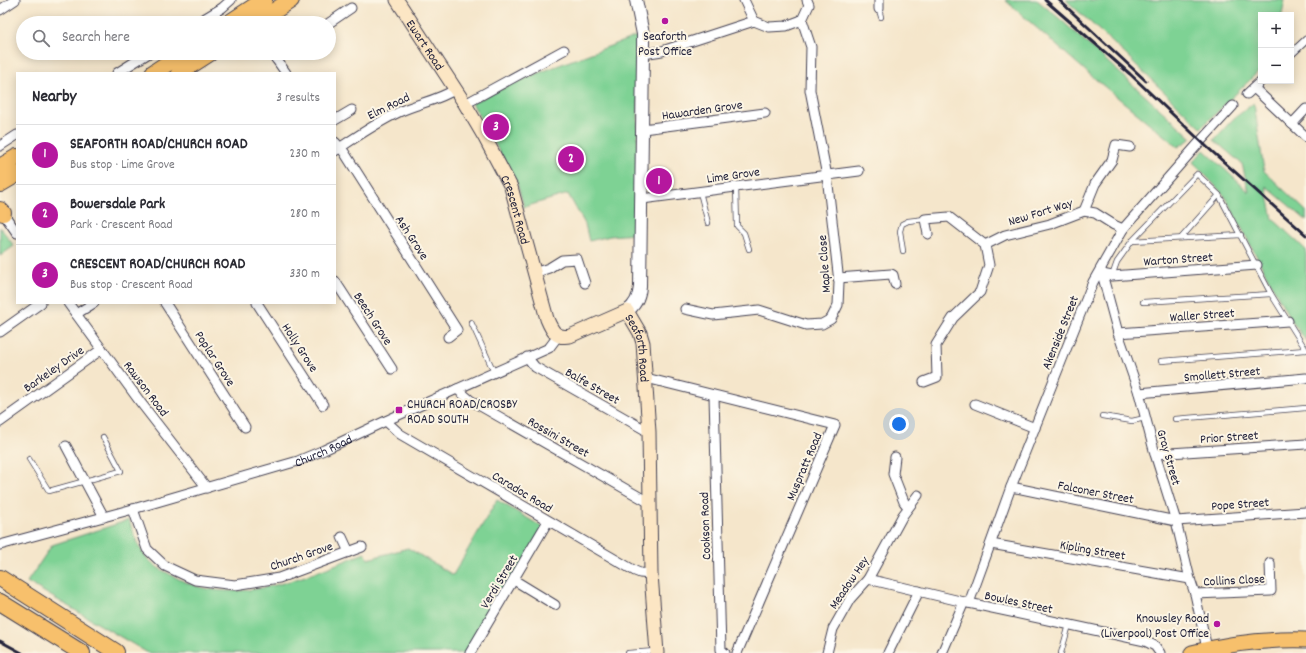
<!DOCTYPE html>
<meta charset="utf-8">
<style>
body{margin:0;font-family:Dekko,sans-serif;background:#f2f2f3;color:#2b2b33}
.controls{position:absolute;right:12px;top:12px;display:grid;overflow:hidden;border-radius:0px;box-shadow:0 2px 10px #0003}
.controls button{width:36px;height:36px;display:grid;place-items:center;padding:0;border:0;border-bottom:1px solid #e1e1e2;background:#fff;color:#2b2b33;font:20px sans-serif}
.you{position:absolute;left:899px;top:424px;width:14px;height:14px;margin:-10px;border:3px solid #fff;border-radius:50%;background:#1a73e8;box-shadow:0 0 0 6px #1a73e833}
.badge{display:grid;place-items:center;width:26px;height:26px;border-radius:50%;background:#b5179e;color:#fff;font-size:13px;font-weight:700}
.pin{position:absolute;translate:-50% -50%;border:2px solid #fff;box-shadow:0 1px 4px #0006}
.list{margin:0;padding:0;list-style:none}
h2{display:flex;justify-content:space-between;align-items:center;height:52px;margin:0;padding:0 16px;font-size:17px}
h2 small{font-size:13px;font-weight:400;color:#7c7c81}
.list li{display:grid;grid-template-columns:26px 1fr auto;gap:12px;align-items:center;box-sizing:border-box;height:60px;padding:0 16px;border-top:1px solid #e1e1e2}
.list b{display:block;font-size:15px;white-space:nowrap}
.list p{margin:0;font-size:13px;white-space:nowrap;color:#7c7c81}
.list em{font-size:13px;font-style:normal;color:#7c7c81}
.icon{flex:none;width:22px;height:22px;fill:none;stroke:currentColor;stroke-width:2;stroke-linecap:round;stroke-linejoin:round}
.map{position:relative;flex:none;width:1306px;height:653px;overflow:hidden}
.search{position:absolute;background:#fff;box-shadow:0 2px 10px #0003;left:16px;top:16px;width:320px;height:44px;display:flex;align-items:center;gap:10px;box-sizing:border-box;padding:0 14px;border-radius:22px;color:#7c7c81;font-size:15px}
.panel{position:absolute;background:#fff;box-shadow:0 2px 10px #0003;left:16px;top:72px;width:320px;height:232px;border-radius:0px}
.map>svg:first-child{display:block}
</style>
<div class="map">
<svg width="1306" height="653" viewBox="0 0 1306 653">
<rect width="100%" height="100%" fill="#fcf5e5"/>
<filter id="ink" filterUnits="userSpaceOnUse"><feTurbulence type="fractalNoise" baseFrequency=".025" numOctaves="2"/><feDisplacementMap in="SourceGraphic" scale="8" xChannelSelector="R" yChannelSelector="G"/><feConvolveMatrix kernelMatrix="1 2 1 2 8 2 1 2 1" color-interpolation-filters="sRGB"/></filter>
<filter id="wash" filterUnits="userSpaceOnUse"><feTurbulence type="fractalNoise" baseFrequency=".012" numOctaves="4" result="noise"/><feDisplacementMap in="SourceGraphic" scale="16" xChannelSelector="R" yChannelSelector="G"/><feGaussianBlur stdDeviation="0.9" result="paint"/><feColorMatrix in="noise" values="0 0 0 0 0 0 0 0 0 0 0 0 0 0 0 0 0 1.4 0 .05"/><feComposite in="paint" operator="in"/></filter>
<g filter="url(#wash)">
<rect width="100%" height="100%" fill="#f5e6cb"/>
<g fill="#7ed294" stroke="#507a68">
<polygon points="1005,0 1037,0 1060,19 1192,138 1178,147 1088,73"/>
<polygon points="1066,0 1285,0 1282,15 1261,15 1261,69 1201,128 1125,54"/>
<path d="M637,36l2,17 -3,181 -26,2 -21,5 -4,-17 -17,-30 -44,13 -7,-24 -45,-80c52,-27 110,-46 165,-67z"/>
<polygon points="1254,103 1264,171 1306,211 1306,220 1266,186 1273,219 1306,250 1306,341 1289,317 1224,195 1193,162 1204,150 1249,192 1242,164 1214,140 1233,119"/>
<polygon points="0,227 14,246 0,256"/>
<path d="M497,500l47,28 -77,125h-319l-121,-71 25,-37 77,-25c5,15 10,32 23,43 6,6 16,10 23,14 61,34 132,-2 190,-24l3,6 40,-11 45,27z"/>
</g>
</g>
<g filter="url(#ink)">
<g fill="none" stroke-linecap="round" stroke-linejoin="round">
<g stroke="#423f51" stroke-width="6">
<g id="service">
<polyline points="879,9 881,17"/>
<polyline points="736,186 737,226 744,233 749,249"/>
<polyline points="700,192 708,223"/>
<polyline points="1181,238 1219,195"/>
<polyline points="1132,241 1241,235"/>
<polyline points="903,251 900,231 902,224 908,221 925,219"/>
<polyline points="1112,276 1117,262 1132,241 1197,174 1219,195 1271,294 1306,350"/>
<polyline points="1143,302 1271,294"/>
<polyline points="471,322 494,372"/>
<polyline points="1161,361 1306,350"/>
<polyline points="1102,416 1132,421 1145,418"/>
<polyline points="1175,419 1306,408"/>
<polyline points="29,459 49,491 121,471 103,437"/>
<polyline points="628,653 656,651"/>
<polyline points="1061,653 1069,625"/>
</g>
</g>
<g stroke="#423f51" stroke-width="9">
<polyline id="pedestrian" points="1291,54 1306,40"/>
</g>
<g stroke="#423f51" stroke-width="11">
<g id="minor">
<polyline points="744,0 754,21"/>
<polyline points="879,0 879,9"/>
<polyline points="0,10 15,0"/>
<polyline points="802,20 809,5 807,0"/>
<polyline points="197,23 222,8 231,0"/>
<polyline points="329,23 351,8"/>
<polyline points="272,53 286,73"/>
<polyline points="643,54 662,51 754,21 769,27 786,26 802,20"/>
<polyline points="276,59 285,53"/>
<polyline points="117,73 149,53"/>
<polyline points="1254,88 1306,137"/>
<polyline points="1247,94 1261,81"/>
<polyline points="465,104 564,50"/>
<polyline points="335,120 352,110"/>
<polyline points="1292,124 1306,109"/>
<polyline points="643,129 765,113"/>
<polyline points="335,142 344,152 457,330 448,337"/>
<polyline points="0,146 17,135"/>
<path d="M335,151c21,-14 41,-28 64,-39 19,-9 38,-11 57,-23"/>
<polyline points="642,199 859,171"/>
<polyline points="1084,211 1095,184 1112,160 1116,145 1130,147"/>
<polyline points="3,213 17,233"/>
<polyline points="985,245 1005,235 1050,224 1084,211 1095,213 1114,225 1123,229"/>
<polyline points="1101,270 1118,333 1139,393 1155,454 1176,521 1190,579 1195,594 1208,653"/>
<polyline points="534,273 549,268 562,260 577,259 585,283"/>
<polyline points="1102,274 1112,276 1257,265"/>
<polyline points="838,278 891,274 893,275 895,284"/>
<polyline points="335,281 392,369"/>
<polyline points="68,303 141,403 207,488"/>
<polyline points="165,303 245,427"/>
<polyline points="257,303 323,405"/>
<polyline points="685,309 713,315 759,310 806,325 822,324 831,319 838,305 839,282 827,176 810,90 811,47 802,20"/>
<polyline points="76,314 94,303"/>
<polyline points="0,332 41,303"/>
<polyline points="1118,333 1288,321"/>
<polyline points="527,357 535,367 649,432"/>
<polyline points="646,378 835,425 737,653"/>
<polyline points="924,382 937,377 936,345 953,318 980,292 989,265 985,245 949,217 925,219 928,234"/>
<polyline points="457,389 470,400 650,503"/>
<polyline points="1139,393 1306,378"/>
<polyline points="714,396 721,650 725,653"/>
<polyline points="975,404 1035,428"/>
<polyline points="386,421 400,434 635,571 640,573 651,574"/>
<polyline points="0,422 102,349"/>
<polyline points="66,446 104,517"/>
<polyline points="1155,454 1306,444"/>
<polyline points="895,457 893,474 904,502 908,507"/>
<polyline points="1011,487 1176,521 1306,512"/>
<polyline points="133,509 147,549 165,566 195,580 235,585 279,578 362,547"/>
<polyline points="342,537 349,552"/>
<polyline points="991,544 1190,579"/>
<path id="s1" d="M0,545l133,-36 165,-48 26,-11 68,-32 157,-70 9,-12"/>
<polyline points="868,579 964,602 1145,641 1155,646 1160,653"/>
<polyline points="514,580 555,605"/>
<polyline points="1195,594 1271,591 1270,563"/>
<polyline points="969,603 1011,487 1093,282 1123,229 1198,144 1233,106"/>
<polyline points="470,653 548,521"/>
<polyline points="827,653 833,629 850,599 868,579 903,515 918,495"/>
<polyline points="888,653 919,591"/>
<polyline points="942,653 964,602"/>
</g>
</g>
<g stroke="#423f51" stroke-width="14">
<path id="tertiary" d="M627,311c9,-6 12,-14 13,-24l3,-233v-20l-7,-34"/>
</g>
<g stroke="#423f51" stroke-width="15">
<g id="secondary">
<path id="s2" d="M397,0l68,104 20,34 26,49 36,132c5,12 9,20 23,17l57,-25 13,22 3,10 6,89 2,142 6,79"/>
</g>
</g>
<g stroke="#423f51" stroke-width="17">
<path id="primary" d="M1192,653c38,-10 75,-14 114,-13"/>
</g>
<g stroke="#423f51" stroke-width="18">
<g id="trunk">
<polyline points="229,23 264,0"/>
<polyline points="256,23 291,0"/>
<polyline points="153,73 183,53"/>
<polyline points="179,73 210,53"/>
<polyline points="0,167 17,157"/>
<polyline points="0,184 17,174"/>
<polyline points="0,210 3,213"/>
<polyline points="0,578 116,652"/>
<polyline points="0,602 82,653"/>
</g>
</g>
<use href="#service" stroke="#fff" stroke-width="4.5"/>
<use href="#pedestrian" stroke="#fff" stroke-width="7"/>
<use href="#minor" stroke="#fff" stroke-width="9"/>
<use href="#tertiary" stroke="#fff" stroke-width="12"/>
<use href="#secondary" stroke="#fce6c4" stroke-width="13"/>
<use href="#primary" stroke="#f7c06c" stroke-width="15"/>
<use href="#trunk" stroke="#f7c06c" stroke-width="16"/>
<g stroke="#22223b" stroke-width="3">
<polyline points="1045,0 1130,74 1207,147 1306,235"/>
<polyline points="1059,0 1146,81"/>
<polyline points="0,641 22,653"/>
</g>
</g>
</g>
<g fill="#b5179e" stroke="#fcf5e5" stroke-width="1.5">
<circle cx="665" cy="21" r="4"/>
<rect x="395" y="406" width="8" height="8" rx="2"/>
<circle cx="1217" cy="624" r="4"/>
</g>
<g text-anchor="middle" stroke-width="4" stroke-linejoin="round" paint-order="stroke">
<g font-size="13" fill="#22223b" stroke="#fcf5e5">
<text x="665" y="40">Seaforth<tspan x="665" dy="15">Post Office</tspan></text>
<text x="407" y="408" text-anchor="start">CHURCH ROAD/CROSBY<tspan x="407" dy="15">ROAD SOUTH</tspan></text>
<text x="1209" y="622" text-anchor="end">Knowsley Road<tspan x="1209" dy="15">(Liverpool) Post Office</tspan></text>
</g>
<g font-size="13" fill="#22223b" stroke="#fcf5e5">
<text dy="5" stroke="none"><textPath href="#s2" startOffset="53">Ewart Road</textPath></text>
<text transform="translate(388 105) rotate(-26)" y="5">Elm Road</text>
<text transform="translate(702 109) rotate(-8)" y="5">Hawarden Grove</text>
<text transform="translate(733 174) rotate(-8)" y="5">Lime Grove</text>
<text dy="5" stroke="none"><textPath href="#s2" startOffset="242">Crescent Road</textPath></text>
<text transform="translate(1040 211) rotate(-17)" y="5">New Fort Way</text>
<text transform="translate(413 237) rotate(57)" y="5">Ash Grove</text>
<text transform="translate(1178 258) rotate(-4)" y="5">Warton Street</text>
<text transform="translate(823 264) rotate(-94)" y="5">Maple Close</text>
<text transform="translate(1202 314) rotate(-4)" y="5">Waller Street</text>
<text transform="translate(374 318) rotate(57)" y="5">Beech Grove</text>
<text transform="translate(1059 332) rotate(-68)" y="5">Akenside Street</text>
<text transform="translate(301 347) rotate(57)" y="5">Holly Grove</text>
<text dy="5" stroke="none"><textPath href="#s2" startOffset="490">Seaforth Road</textPath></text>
<text transform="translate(216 358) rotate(57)" y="5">Poplar Grove</text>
<text transform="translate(53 368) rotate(-35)" y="5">Barkeley Drive</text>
<text transform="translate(1222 373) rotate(-5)" y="5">Smollett Street</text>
<text transform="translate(593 385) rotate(30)" y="5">Balfe Street</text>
<text transform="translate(147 388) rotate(53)" y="5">Rawson Road</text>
<text transform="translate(559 436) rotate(30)" y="5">Rossini Street</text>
<text transform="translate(1229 436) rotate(-4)" y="5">Prior Street</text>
<text dy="5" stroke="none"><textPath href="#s1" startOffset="337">Church Road</textPath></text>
<text transform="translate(1170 457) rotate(74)" y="5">Gray Street</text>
<text transform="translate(803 466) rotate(-67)" y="5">Muspratt Road</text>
<text transform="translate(523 491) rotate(31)" y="5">Caradoc Road</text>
<text transform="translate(1096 491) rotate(11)" y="5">Falconer Street</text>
<text transform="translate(1240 503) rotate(-4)" y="5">Pope Street</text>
<text transform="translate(704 526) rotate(-92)" y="5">Cookson Road</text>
<text transform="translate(1093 549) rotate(10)" y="5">Kipling Street</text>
<text transform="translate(301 555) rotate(-19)" y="5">Church Grove</text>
<text transform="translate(1234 579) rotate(-3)" y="5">Collins Close</text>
<text transform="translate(498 581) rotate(-59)" y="5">Verdi Street</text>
<text transform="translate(848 582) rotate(-56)" y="5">Meadow Hey</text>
<text transform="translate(1019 601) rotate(12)" y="5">Bowles Street</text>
</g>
</g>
</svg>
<div class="controls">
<button>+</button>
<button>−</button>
</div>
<div class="you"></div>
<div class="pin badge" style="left:659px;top:181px">1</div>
<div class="pin badge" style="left:571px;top:159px">2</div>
<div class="pin badge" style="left:496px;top:127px">3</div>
<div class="search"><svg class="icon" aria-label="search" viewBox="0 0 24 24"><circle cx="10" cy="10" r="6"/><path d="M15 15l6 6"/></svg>Search here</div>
<section class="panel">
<h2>Nearby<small>3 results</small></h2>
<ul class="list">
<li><span class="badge">1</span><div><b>SEAFORTH ROAD/CHURCH ROAD</b><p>Bus stop · Lime Grove</p></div><em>230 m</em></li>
<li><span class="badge">2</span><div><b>Bowersdale Park</b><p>Park · Crescent Road</p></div><em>280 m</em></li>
<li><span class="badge">3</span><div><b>CRESCENT ROAD/CHURCH ROAD</b><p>Bus stop · Crescent Road</p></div><em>330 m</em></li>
</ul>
</section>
</div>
